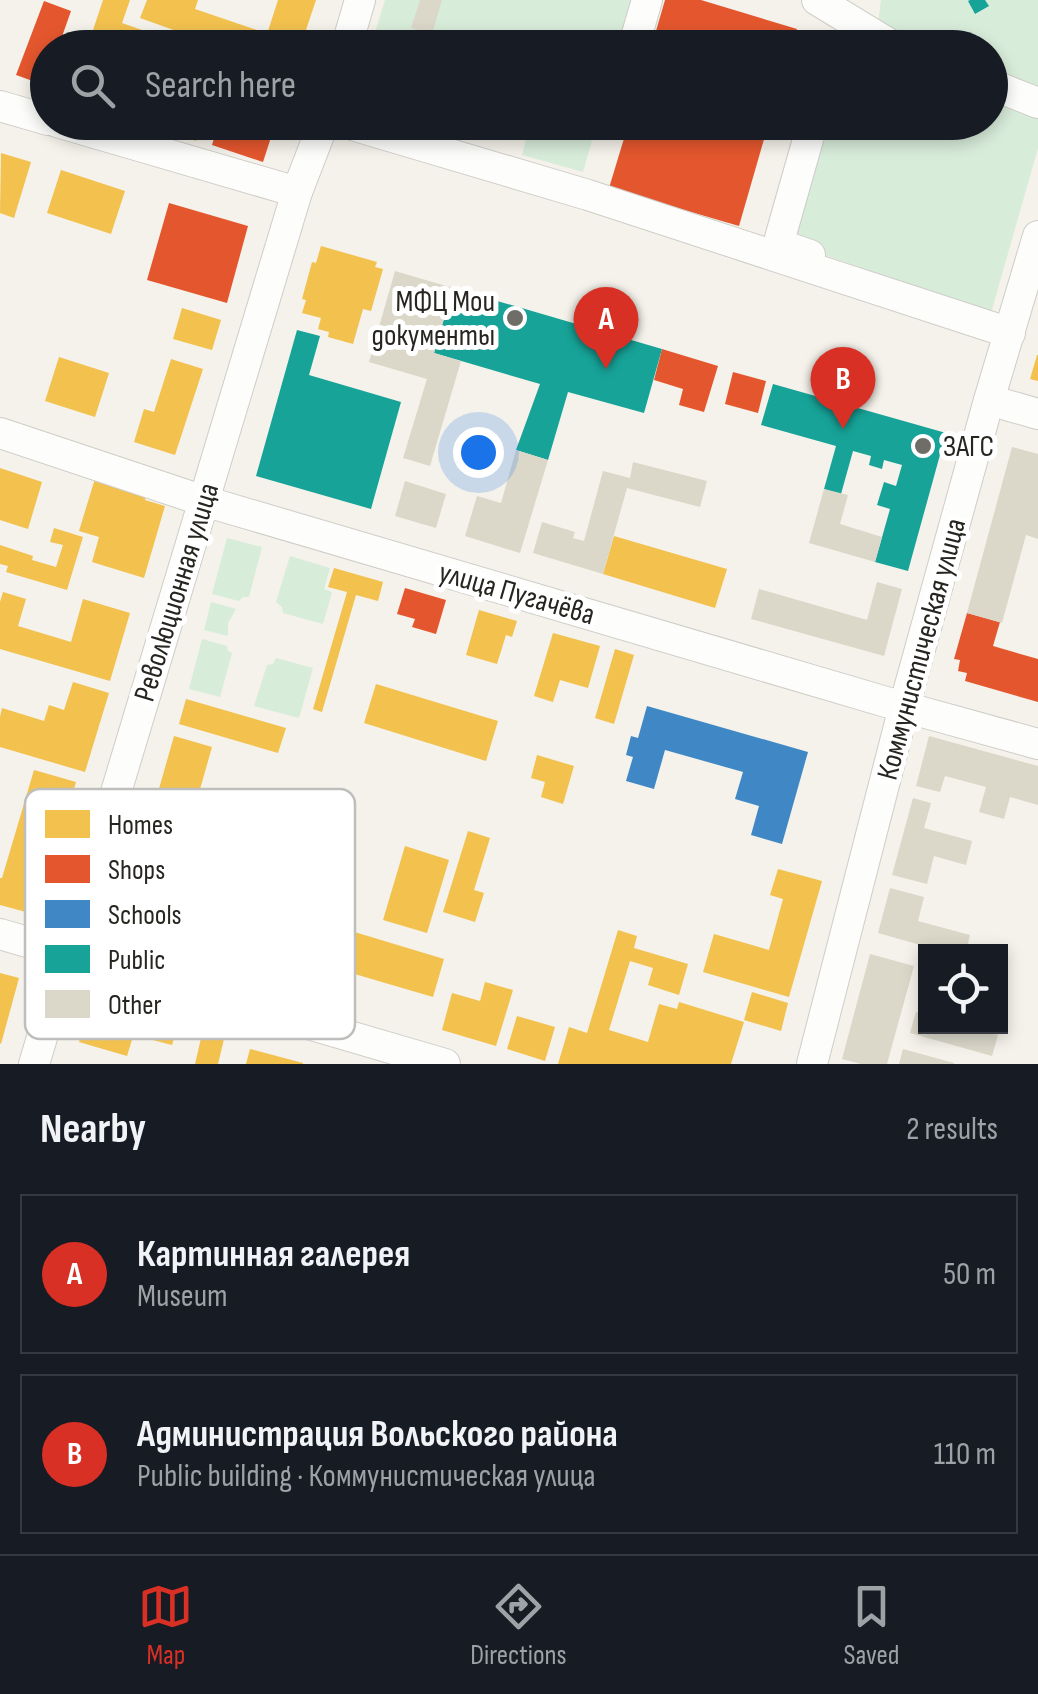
<!DOCTYPE html>
<meta charset="utf-8">
<style>
body{margin:0;font-family:"Sofia Sans Condensed",sans-serif;background:#242831;color:#f1f3f6}
.controls{position:absolute;right:30px;bottom:30px;display:grid;overflow:hidden;border-radius:0px;box-shadow:0 5px 15px #0003}
.controls button{width:90px;height:90px;display:grid;place-items:center;padding:0;border:0;border-bottom:2px solid #363941;background:#171b24;color:#f1f3f6;font:50px sans-serif}
.you{position:absolute;left:478px;top:452px;width:35px;height:35px;margin:-25px;border:8px solid #fff;border-radius:50%;background:#1a73e8;box-shadow:0 0 0 15px #1a73e833}
.badge{display:grid;place-items:center;width:65px;height:65px;border-radius:50%;background:#d93025;color:#fff;font-size:32px;font-weight:700}
.pin{position:absolute;translate:-50% -82px;filter:drop-shadow(0 2px 5px #0008)}
.pin::after{content:'';position:absolute;top:52px;width:35px;height:30px;background:inherit;clip-path:polygon(0 0,100% 0,50% 100%)}
.list{margin:0;padding:0;list-style:none}
h2{display:flex;justify-content:space-between;align-items:center;height:130px;margin:0;padding:0 40px;font-size:42px}
h2 small{font-size:32px;font-weight:400;color:#9ea1a6}
.list li{display:grid;grid-template-columns:65px 1fr auto;gap:30px;align-items:center;box-sizing:border-box;height:160px;margin:0 20px 20px;padding:0 20px;border:2px solid #363941;border-radius:0px}
.list b{display:block;font-size:38px;white-space:nowrap}
.list p{margin:0;font-size:32px;white-space:nowrap;color:#9ea1a6}
.list em{font-size:32px;font-style:normal;color:#9ea1a6}
.icon{flex:none;width:55px;height:55px;fill:none;stroke:currentColor;stroke-width:2;stroke-linecap:round;stroke-linejoin:round}
.map{position:relative;flex:none;width:1038px;height:1064px;overflow:hidden}
.search{position:absolute;background:#171b24;box-shadow:0 5px 15px #0003;left:30px;right:30px;top:30px;height:110px;display:flex;align-items:center;gap:25px;box-sizing:border-box;padding:0 35px;border-radius:55px;color:#9ea1a6;font-size:38px}
.sheet{height:490px;background:#171b24}
nav{display:flex;justify-content:space-around;align-items:center;box-sizing:border-box;height:140px;border-top:2px solid #363941;background:#171b24;font-size:28px;color:#9ea1a6}
nav a{display:grid;justify-items:center;gap:5px}
nav .on{color:#d93025}
.map>svg:first-child{display:block}
</style>
<div class="map">
<svg width="1038" height="1064" viewBox="0 0 1038 1064">
<rect width="100%" height="100%" fill="#f4f2ea"/>
<g fill="#d8ecda">
<polygon points="385,0 632,0 618,47 370,48"/>
<polygon points="881,0 1038,0 1038,148 991,313 785,241 817,123 990,122 990,48 875,47"/>
<polygon points="399,123 464,122 464,123 458,138"/>
<polygon points="530,123 597,123 583,172 522,155"/>
<polygon points="227,538 262,547 249,597 243,597 239,601 212,594"/>
<polygon points="290,556 330,568 324,589 332,592 323,624 283,613 282,607 276,602"/>
<polygon points="211,602 236,609 228,623 228,636 204,630"/>
<polygon points="202,639 227,646 228,651 232,653 220,697 189,689"/>
<polygon points="276,658 313,668 299,718 254,706 267,665 273,664"/>
</g>
<g fill="#f2c14e">
<polygon points="103,0 130,0 122,23 142,30 136,48 87,48"/>
<polygon points="147,0 198,0 195,9 260,31 254,48 224,48 140,18"/>
<polygon points="278,0 316,0 301,45 267,34"/>
<polygon points="138,122 202,122 196,141"/>
<polygon points="1,153 31,162 14,218 0,213"/>
<polygon points="61,170 125,191 111,234 47,213"/>
<polygon points="321,246 377,262 375,267 383,269 371,311 363,309 353,344 328,337 329,332 318,329 321,318 302,313 306,300 302,299 312,262 316,263"/>
<polygon points="182,308 221,320 212,350 173,339"/>
<polygon points="1037,355 1038,355 1038,381 1030,379"/>
<polygon points="59,357 109,373 95,417 45,401"/>
<polygon points="171,359 203,369 175,455 134,442 144,409 154,412"/>
<polygon points="0,468 42,482 28,529 0,520"/>
<polygon points="97,472 148,487 145,500 165,506 144,578 92,562 99,537 79,531"/>
<polygon points="54,528 83,537 67,590 6,572 8,566 0,564 0,545 33,556 32,560 56,567 63,545 50,542"/>
<polygon points="614,536 727,569 715,608 603,574"/>
<polygon points="334,568 383,582 378,601 356,595 322,712 313,709 347,592 328,587"/>
<polygon points="3,592 26,599 18,626 71,642 83,599 130,613 110,681 0,649 0,602"/>
<polygon points="479,610 517,621 512,637 506,635 497,664 466,655"/>
<polygon points="553,633 600,646 588,688 560,680 553,702 534,696"/>
<polygon points="615,649 634,655 614,724 595,718"/>
<polygon points="73,682 109,693 85,772 0,747 0,717 2,708 44,721 49,705 64,710"/>
<polygon points="376,684 498,721 486,761 364,723"/>
<polygon points="186,699 286,728 278,753 179,724"/>
<polygon points="174,736 212,747 183,849 145,838"/>
<polygon points="537,755 574,766 563,804 541,797 545,782 531,778"/>
<polygon points="34,770 76,782 37,915 0,905 0,878 2,878"/>
<polygon points="468,831 490,838 474,890 484,893 475,922 443,912"/>
<polygon points="405,846 449,860 427,933 383,920"/>
<polygon points="778,869 822,881 789,997 703,972 714,934 769,950 783,899 770,895"/>
<polygon points="295,914 444,959 433,997 283,953"/>
<polygon points="618,930 637,936 634,948 688,964 679,995 648,985 653,968 630,961 609,1030 648,1042 659,1004 677,1009 679,1002 744,1022 731,1064 558,1064 569,1027 587,1033"/>
<polygon points="0,973 19,978 1,1044 0,1043"/>
<polygon points="485,982 513,990 496,1046 442,1030 452,993 480,1001"/>
<polygon points="752,992 788,1003 781,1031 744,1020"/>
<polygon points="93,996 141,1010 127,1056 79,1042"/>
<polygon points="148,1013 179,1021 172,1045 141,1037"/>
<polygon points="517,1016 555,1027 545,1061 507,1049"/>
<polygon points="202,1034 224,1039 218,1064 195,1064"/>
<polygon points="250,1049 303,1063 303,1064 246,1064"/>
</g>
<g fill="#e4572e">
<polygon points="665,0 701,0 797,29 791,48 651,48"/>
<polygon points="44,1 71,11 58,48 48,48 48,75 44,85 16,75"/>
<polygon points="260,31 307,47 307,48 254,48"/>
<polygon points="219,122 276,122 263,162 212,145"/>
<polygon points="629,122 769,122 739,226 609,188"/>
<polygon points="169,203 248,226 227,303 147,280"/>
<polygon points="662,349 718,366 704,412 679,405 683,389 654,380"/>
<polygon points="733,372 766,381 758,413 725,404"/>
<polygon points="405,588 446,600 436,634 412,627 415,619 397,614"/>
<polygon points="967,613 1000,622 993,646 1038,659 1038,702 965,681 967,673 958,671 960,660 954,659"/>
</g>
<polygon fill="#3f88c5" points="647,706 808,752 782,844 751,835 759,806 735,799 743,772 665,750 654,789 626,781 633,757 626,755 631,736 638,738"/>
<g fill="#17a398">
<polygon points="970,0 985,0 989,6 975,14 968,1"/>
<polygon points="453,288 662,349 644,413 568,392 548,460 516,450 540,384 434,353"/>
<polygon points="297,330 320,336 309,375 401,402 371,509 256,476"/>
<polygon points="773,384 946,433 908,571 875,562 890,509 877,505 884,482 896,486 902,465 884,460 882,469 869,465 871,456 853,451 841,494 824,489 836,446 761,425"/>
</g>
<g fill="#dbd8ca">
<polygon points="420,0 442,0 432,34 411,28"/>
<polygon points="395,271 453,288 434,353 461,361 430,466 403,458 427,379 369,362"/>
<polygon points="1012,447 1038,454 1038,539 1026,535 1002,623 967,613"/>
<polygon points="516,450 548,460 520,553 465,536 477,496 501,503"/>
<polygon points="633,462 707,481 700,507 627,488 603,574 533,553 542,522 575,532 573,538 584,541 603,471 630,478"/>
<polygon points="405,481 446,494 436,528 395,516"/>
<polygon points="824,489 848,495 840,524 882,537 875,562 809,543"/>
<polygon points="877,582 902,589 884,656 751,619 759,589 867,620"/>
<polygon points="929,736 1038,766 1038,805 1010,797 1004,819 979,812 986,787 945,776 940,792 916,786"/>
<polygon points="913,798 931,803 924,828 972,841 966,865 934,856 927,884 892,875"/>
<polygon points="890,888 924,897 918,921 970,935 966,952 945,952 878,933"/>
<polygon points="870,954 914,966 887,1064 861,1064 842,1059"/>
<polygon points="916,1012 926,1014 926,1026 968,1026 998,1035 992,1056 910,1033"/>
<polygon points="903,1049 954,1063 954,1064 899,1064"/>
</g>
<g fill="none" stroke-linecap="round" stroke-linejoin="round">
<g stroke="#cecdc7" stroke-width="32">
<g id="minor">
<polyline points="817,0 896,48"/>
<polyline points="346,48 360,0"/>
<polyline points="633,48 647,0"/>
<polyline points="990,84 1038,103"/>
<polyline points="0,106 48,120"/>
<polyline points="57,122 297,192"/>
<polyline points="342,122 588,195 1010,333"/>
<polyline points="810,255 784,246 780,238 813,122"/>
<polyline points="989,400 1038,414"/>
<polyline points="0,433 204,501 886,702 1038,744"/>
<polyline points="0,934 445,1064"/>
<polyline points="34,1064 297,192 324,122"/>
<polyline points="812,1064 904,707 989,400 1038,236"/>
</g>
</g>
<use href="#minor" stroke="#fdfdfc" stroke-width="30"/>
</g>
<g fill="#6f6d67" stroke="#fff" stroke-width="4">
<circle cx="515" cy="318" r="10"/>
<circle cx="923" cy="446" r="10"/>
</g>
<g text-anchor="middle" stroke-width="10" stroke-linejoin="round" paint-order="stroke">
<g font-size="30" fill="#272520" stroke="#fff" text-anchor="end">
<text x="495" y="311">МФЦ Мои<tspan x="495" dy="34">документы</tspan></text>
<text x="943" y="456" text-anchor="start">ЗАГС</text>
</g>
<g font-size="30" fill="#272520" stroke="#fff">
<text transform="translate(176 592) rotate(-73)" y="10">Революционная улица</text>
<text transform="translate(517 593) rotate(16)" y="10">улица Пугачёва</text>
<text transform="translate(921 649) rotate(-75)" y="10">Коммунистическая улица</text>
</g>
</g>
<rect x="25" y="789" width="330" height="250" rx="15" fill="#fff" stroke="#bebebc" stroke-width="2.5"/>
<rect x="45" y="810" width="45" height="28" fill="#f2c14e"/>
<rect x="45" y="855" width="45" height="28" fill="#e4572e"/>
<rect x="45" y="900" width="45" height="28" fill="#3f88c5"/>
<rect x="45" y="945" width="45" height="28" fill="#17a398"/>
<rect x="45" y="990" width="45" height="28" fill="#dbd8ca"/>
<g font-size="28" fill="#272520">
<text x="108" y="834">Homes</text>
<text x="108" y="879">Shops</text>
<text x="108" y="924">Schools</text>
<text x="108" y="969">Public</text>
<text x="108" y="1014">Other</text>
</g>
</svg>
<div class="controls">
<button><svg class="icon" aria-label="locate" viewBox="0 0 24 24"><circle cx="12" cy="12" r="6"/><path d="M12 2v4M12 18v4M2 12h4M18 12h4"/></svg></button>
</div>
<div class="you"></div>
<div class="pin badge" style="left:606px;top:369px">A</div>
<div class="pin badge" style="left:843px;top:429px">B</div>
<div class="search"><svg class="icon" aria-label="search" viewBox="0 0 24 24"><circle cx="10" cy="10" r="6"/><path d="M15 15l6 6"/></svg>Search here</div>
</div>
<section class="sheet">
<h2>Nearby<small>2 results</small></h2>
<ul class="list">
<li><span class="badge">A</span><div><b>Картинная галерея</b><p>Museum</p></div><em>50 m</em></li>
<li><span class="badge">B</span><div><b>Администрация Вольского района</b><p>Public building · Коммунистическая улица</p></div><em>110 m</em></li>
</ul>
</section>
<nav>
<a class="on"><svg class="icon" aria-label="map" viewBox="0 0 24 24"><path d="M3 6l6-2 6 2 6-2v14l-6 2-6-2-6 2zM9 4v14M15 6v14"/></svg>Map</a>
<a><svg class="icon" aria-label="directions" viewBox="0 0 24 24"><path d="M12 3l9 9-9 9-9-9zM9 14v-3h6M13 9l2 2-2 2"/></svg>Directions</a>
<a><svg class="icon" aria-label="saved" viewBox="0 0 24 24"><path d="M7 4h10v16l-5-4-5 4z"/></svg>Saved</a>
</nav>
